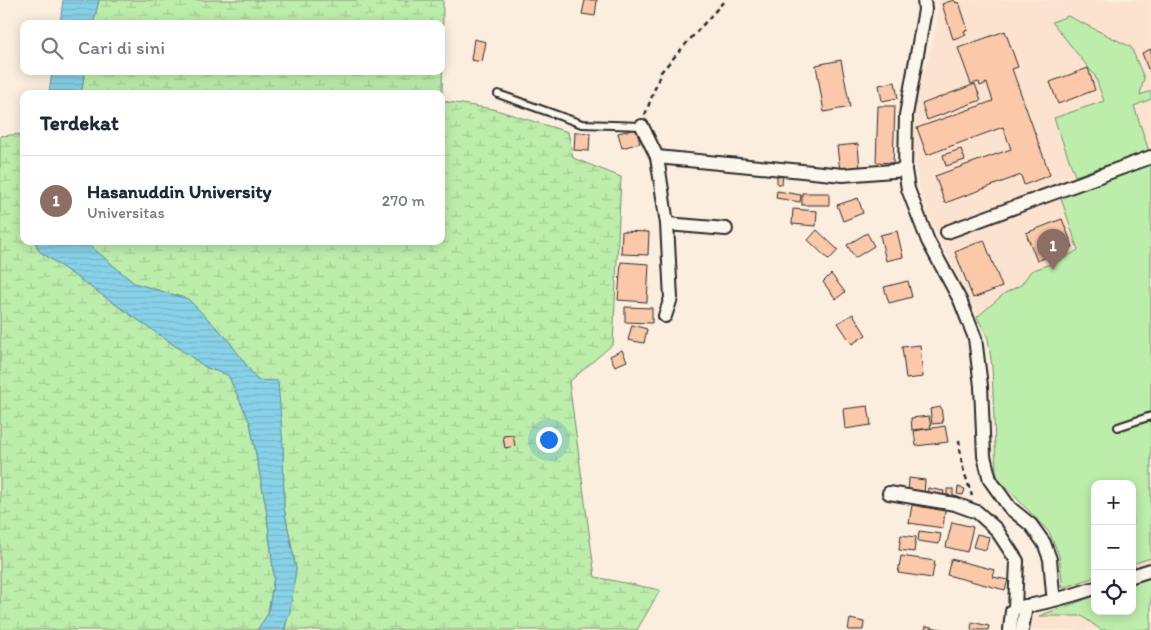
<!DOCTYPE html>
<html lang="id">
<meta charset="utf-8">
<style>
body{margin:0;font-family:Itim,sans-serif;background:#f6f6f7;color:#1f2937}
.controls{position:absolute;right:15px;bottom:15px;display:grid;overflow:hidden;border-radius:10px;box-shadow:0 2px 12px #0003}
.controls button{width:45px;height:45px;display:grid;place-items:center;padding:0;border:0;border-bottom:1px solid #e0e1e3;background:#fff;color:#1f2937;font:25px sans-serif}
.you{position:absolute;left:548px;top:439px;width:18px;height:18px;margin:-12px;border:4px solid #fff;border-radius:50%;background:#1a73e8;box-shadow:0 0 0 8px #1a73e833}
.badge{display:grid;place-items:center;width:32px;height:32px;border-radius:50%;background:#db2777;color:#fff;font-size:16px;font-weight:700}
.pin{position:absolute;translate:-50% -41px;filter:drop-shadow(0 1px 2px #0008)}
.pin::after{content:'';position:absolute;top:26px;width:18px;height:15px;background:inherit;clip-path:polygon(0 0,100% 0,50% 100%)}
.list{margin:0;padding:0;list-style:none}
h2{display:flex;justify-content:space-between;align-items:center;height:65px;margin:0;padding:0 20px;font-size:21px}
h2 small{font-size:16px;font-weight:400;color:#747a83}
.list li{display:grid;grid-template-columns:32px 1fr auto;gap:15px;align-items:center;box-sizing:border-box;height:90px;padding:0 20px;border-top:1px solid #e0e1e3}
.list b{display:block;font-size:19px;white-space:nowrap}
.list p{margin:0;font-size:16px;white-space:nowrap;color:#747a83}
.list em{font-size:16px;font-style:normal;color:#747a83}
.icon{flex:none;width:28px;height:28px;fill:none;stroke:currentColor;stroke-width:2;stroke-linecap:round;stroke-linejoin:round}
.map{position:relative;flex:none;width:1151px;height:630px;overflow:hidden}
.search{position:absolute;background:#fff;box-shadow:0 2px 12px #0003;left:20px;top:20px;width:425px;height:55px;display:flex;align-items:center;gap:12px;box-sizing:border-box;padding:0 18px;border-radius:10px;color:#747a83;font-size:19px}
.panel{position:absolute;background:#fff;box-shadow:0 2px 12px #0003;left:20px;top:90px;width:425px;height:155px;border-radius:10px}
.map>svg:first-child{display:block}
</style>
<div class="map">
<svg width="1151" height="630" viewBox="0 0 1151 630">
<defs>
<pattern id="wetland-marsh" width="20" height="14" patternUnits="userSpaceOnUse" patternTransform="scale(1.25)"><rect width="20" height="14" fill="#bdedab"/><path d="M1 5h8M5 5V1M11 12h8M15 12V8" fill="none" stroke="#a3cb93"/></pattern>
<pattern id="water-rules" width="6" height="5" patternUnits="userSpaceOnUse" patternTransform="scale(1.25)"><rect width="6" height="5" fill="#88d2e9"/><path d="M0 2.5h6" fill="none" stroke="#76b4c8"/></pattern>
</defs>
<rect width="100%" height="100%" fill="#fbeedf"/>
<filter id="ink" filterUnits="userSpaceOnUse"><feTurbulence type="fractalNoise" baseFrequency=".02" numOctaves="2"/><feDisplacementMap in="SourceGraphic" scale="10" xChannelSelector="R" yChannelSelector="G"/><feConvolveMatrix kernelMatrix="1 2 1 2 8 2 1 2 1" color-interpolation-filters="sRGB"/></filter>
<g filter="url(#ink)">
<path fill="#fbe3cf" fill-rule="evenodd" d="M939,0h212v630h-135l2,-15 16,-1 34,-10 -5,-16 -4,-33 -10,-23 -49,-51 -4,-9 -1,-69 -7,-65 -57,-115 -12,-35 -6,-38 3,-53 19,-62zM1095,484h37v127h-37z"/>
<g fill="#bdedab" stroke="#748c6b">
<polygon points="1068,16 1131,47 1144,78 1140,95 1151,91 1151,99 1134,106 1149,151 1075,176 1054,118 1104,101 1095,76 1052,22"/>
<polygon points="1151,163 1151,558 1132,564 1132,484 1095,484 1095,577 1063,588 1059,555 1049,532 1000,481 996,472 992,367 988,338 977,317 1005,293 1021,285 1031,271 1061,260 1078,250 1060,195"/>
<polygon points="1151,577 1151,630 1101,630 1082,616 1039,616 1095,596 1095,611 1132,611 1132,583"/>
</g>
<g fill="url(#wetland-marsh)" stroke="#748c6b">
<polygon points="99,0 443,0 442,101 493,109 568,132 573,158 621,177 613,344 569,382 595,577 660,590 637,630 285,630 296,569 284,508 283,446 257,380 226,337 188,299 134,283 92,248 90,241 441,241 441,94 81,94 85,71 441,71 441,24 93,24"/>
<polygon points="24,134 24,241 35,241 39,251 207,368 228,375 250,423 266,507 274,577 268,614 257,630 0,630 0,136"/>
</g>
<g fill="url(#water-rules)" stroke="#638f9d">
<polygon points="63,0 99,0 93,24 60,24"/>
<polygon points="52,71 85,71 81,94 49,94"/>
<polygon points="35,241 90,241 93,248 134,283 188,299 226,337 257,380 278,381 283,446 284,508 296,569 290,612 284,630 257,630 268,614 274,577 266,507 250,423 228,375 207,368 39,251"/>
</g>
<g fill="#fbc9aa" stroke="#2b2b2b">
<polygon points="585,0 597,0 595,16 582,14"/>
<polygon points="954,0 956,3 959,2 968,30 964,31 966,35 953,39 942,4"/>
<polygon points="1005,31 1018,67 1012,69 1050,175 1024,185 1021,175 945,203 935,176 1011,149 1003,127 927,155 917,128 993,101 987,83 980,86 979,82 971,84 958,48"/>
<polygon points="474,39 486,42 482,62 471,60"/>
<polygon points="1151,49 1151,68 1148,69 1142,53"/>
<polygon points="841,60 850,107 824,112 816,65"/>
<polygon points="1088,68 1095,90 1058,104 1050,82"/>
<polygon points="895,82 898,98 882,101 879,85"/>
<polygon points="975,84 981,100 927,120 922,104"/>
<polygon points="878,106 895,106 893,163 876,162"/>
<polygon points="636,129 640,143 622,148 618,133"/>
<polygon points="575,132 590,133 589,151 574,150"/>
<polygon points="858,144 860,169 840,171 837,146"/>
<polygon points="961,149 965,160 946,166 943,155"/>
<polygon points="777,172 783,173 782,184 777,184"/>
<polygon points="777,191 801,195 800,202 776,198"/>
<rect x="802" y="193" width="27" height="12"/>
<polygon points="858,198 863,213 843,221 837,205"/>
<polygon points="793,209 817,211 816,226 792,224"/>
<polygon points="1062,219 1073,247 1037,261 1026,233"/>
<polygon points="817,230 838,250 829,260 808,240"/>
<polygon points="622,231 649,232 648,255 621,254"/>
<polygon points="897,231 903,257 886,261 880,235"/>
<polygon points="867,233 874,246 855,258 847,245"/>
<polygon points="984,240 1002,287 973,298 955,252"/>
<polygon points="621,262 649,264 647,302 618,300"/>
<polygon points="831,274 845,292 836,299 823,282"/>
<polygon points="908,281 912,297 889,303 884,287"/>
<polygon points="625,307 652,308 652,323 625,322"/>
<polygon points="853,314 866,335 852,344 838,323"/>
<polygon points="632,325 647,329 644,343 628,340"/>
<polygon points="920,345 923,377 906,379 902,347"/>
<polygon points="622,350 627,361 615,366 610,356"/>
<polygon points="868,406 871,425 845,429 843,409"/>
<polygon points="941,407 943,423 932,424 930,409"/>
<polygon points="929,416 931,428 912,430 911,418"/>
<polygon points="945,426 948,442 916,446 914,431"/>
<polygon points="513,435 515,446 505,448 503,436"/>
<polygon points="909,478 925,480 924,495 908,494"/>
<polygon points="958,487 965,489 963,495 957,494"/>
<polygon points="928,488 944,491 943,499 927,496"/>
<rect x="947" y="489" width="6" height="13"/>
<polygon points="912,505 945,511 943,528 909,523"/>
<polygon points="952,522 973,527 967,552 946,547"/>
<polygon points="919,531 941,534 939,544 918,541"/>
<polygon points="977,534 989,537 986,550 973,547"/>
<polygon points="901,535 916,537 914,552 899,550"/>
<polygon points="901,556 935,561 932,578 898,573"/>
<polygon points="951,559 995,570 993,577 1008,580 1005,590 947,575"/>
<polygon points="850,619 864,622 863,630 848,630"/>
<polygon points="972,622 989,626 988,630 971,630"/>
<polygon points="926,626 946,630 925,630"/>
</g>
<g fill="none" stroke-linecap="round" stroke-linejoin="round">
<g stroke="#2b2b2b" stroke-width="10">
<g id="service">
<polyline points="498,94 582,124 642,126"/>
<polyline points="1118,427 1151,416"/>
</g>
</g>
<g stroke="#2b2b2b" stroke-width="16">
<g id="minor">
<polyline points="924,0 925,10 906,115 905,170 908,189 928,241 960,300 975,338 981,386 984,456 990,480 1010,508 1031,525 1044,543 1050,559 1053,593 1056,597"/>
<polyline points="642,126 657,157 667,224 671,298 665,316"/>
<polyline points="657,157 843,175 905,170"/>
<polyline points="667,224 726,229"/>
<polyline points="947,232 1151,157"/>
<polyline points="889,493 955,504 977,512 996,529 1017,561 1015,608"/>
<polyline points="1132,576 1151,570"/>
<path d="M1010,630l2,-19 3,-3c28,-4 53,-11 80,-20"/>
<polyline points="1022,630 1026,606"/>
</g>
</g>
<g stroke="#2b2b2b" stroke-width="2.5" stroke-dasharray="5 4" stroke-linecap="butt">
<polyline points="645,115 661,72 725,0"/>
<polyline points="959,440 962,465 972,496"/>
</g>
<use href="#service" stroke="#fbf7ec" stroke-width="6"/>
<use href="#minor" stroke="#fbf7ec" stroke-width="12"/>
</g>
</g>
</svg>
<div class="controls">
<button>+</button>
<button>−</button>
<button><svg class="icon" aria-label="locate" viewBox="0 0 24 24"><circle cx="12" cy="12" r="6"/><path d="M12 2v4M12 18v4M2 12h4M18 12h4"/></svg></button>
</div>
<div class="you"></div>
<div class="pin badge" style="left:1053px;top:270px;background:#8d6e63">1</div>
<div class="search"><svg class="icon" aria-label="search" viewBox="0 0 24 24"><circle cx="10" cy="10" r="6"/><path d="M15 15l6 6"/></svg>Cari di sini</div>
<section class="panel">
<h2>Terdekat<small></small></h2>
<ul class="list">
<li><span class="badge" style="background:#8d6e63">1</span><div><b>Hasanuddin University</b><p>Universitas</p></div><em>270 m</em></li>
</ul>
</section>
</div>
